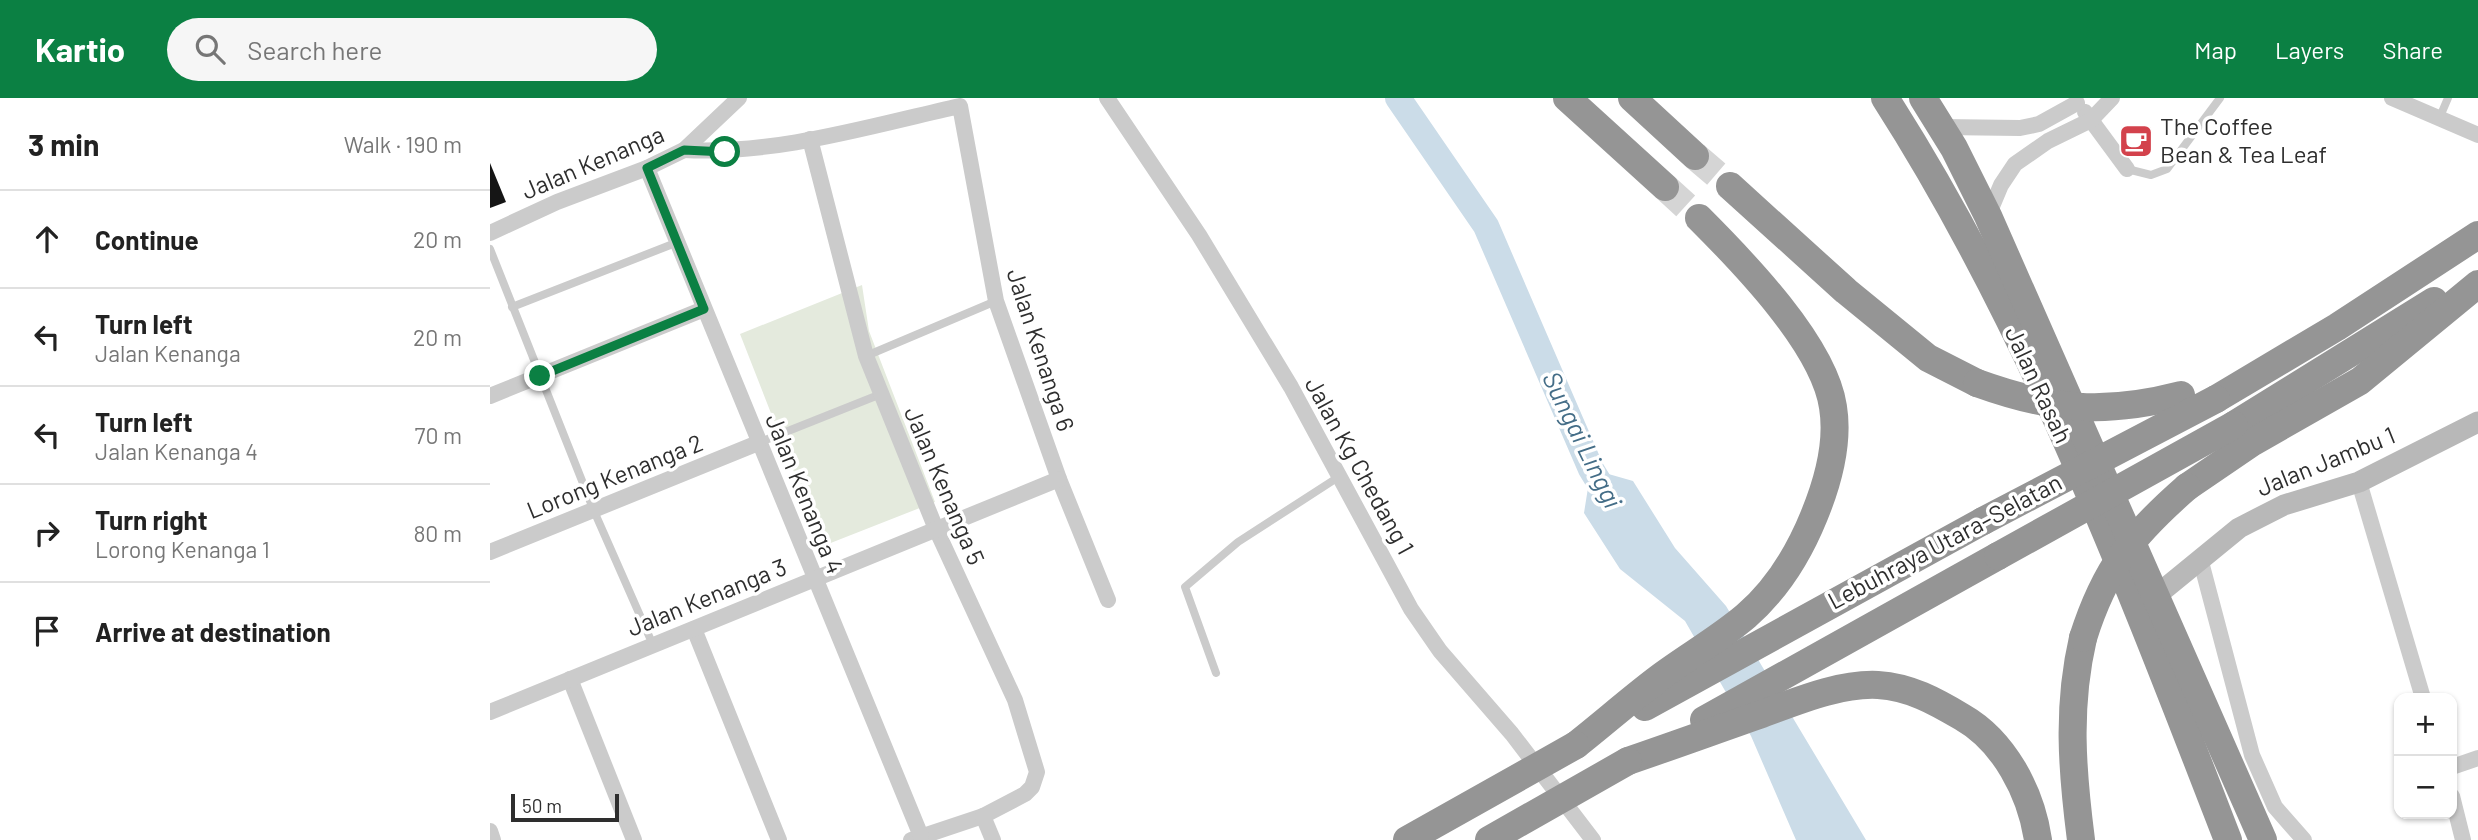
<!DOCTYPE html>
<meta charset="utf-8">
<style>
body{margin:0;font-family:Barlow,sans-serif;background:#f6f6f6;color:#222}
.controls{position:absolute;right:21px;bottom:21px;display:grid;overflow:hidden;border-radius:14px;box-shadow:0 2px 5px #0004}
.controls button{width:63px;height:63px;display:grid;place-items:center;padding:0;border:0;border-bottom:2px solid #e0e0e0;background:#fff;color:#222;font:35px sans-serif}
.scale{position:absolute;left:21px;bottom:18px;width:108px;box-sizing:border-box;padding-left:7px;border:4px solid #2e2e2e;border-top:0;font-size:19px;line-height:24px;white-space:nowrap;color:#2e2e2e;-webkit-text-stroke:5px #fff;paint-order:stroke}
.stop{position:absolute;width:21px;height:21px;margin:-16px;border:5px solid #0b8043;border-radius:50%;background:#fff}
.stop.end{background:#0b8043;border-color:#fff;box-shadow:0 2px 7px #0008}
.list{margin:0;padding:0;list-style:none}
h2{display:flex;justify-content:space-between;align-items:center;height:91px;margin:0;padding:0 28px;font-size:30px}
h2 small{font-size:23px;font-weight:400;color:#767676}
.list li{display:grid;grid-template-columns:46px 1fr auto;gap:21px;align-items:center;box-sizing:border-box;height:98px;padding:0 28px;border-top:2px solid #e0e0e0}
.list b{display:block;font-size:26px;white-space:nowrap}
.list p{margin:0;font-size:23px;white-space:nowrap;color:#767676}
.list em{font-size:23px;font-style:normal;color:#767676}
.icon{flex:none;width:38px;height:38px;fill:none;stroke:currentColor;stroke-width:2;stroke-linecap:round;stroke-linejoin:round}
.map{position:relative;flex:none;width:1988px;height:742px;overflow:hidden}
header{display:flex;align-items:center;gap:42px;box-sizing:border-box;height:98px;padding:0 35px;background:#0b8043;color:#fff}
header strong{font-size:33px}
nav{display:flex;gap:38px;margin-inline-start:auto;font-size:24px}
.search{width:490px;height:63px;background:#f6f6f6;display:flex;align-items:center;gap:18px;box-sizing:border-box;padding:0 24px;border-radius:38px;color:#767676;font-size:26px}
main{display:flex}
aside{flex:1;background:#fff}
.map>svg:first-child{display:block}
</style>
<header>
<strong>Kartio</strong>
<div class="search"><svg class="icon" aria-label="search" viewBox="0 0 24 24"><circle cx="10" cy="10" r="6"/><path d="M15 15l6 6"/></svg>Search here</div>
<nav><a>Map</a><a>Layers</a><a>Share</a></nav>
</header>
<main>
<aside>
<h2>3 min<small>Walk · 190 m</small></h2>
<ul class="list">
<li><svg class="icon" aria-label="ahead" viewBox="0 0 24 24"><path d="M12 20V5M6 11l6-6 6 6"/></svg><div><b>Continue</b></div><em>20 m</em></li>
<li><svg class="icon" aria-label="left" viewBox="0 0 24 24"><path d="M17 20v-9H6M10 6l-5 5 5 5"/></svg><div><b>Turn left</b><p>Jalan Kenanga</p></div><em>20 m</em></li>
<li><svg class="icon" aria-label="left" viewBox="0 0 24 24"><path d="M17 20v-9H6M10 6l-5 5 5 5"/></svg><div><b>Turn left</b><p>Jalan Kenanga 4</p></div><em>70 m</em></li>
<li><svg class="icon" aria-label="right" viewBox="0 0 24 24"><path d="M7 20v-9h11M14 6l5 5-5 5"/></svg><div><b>Turn right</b><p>Lorong Kenanga 1</p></div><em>80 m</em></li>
<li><svg class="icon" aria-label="arrive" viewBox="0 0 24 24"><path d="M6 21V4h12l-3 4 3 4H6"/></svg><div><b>Arrive at destination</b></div></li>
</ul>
</aside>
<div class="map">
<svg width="1988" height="742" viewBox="0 0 1988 742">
<rect width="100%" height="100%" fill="#fff"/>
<polygon fill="#e4eadd" points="372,187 379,233 445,404 333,448 250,236"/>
<polygon fill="#cbdce8" points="1101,371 1143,383 1185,450 1236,508 1376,742 1306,742 1261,638 1195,523 1130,471 1094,415"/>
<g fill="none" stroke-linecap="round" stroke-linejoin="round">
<polyline stroke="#cbdce8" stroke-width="26" points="908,0 996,128 1101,371 1120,402"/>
</g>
<polygon fill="#151515" points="0,65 16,104 0,110"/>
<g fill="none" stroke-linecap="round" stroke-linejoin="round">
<g stroke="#d5d5d5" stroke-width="28" stroke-dasharray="28 14" stroke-linecap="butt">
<polyline points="1205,58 1240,88"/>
<polyline points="1175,89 1209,120"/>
</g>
<g stroke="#cbcbcb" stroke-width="8">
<polyline points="1949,21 1958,0"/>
<polyline points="1637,71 1661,77 1677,71 1730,0"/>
<polyline points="0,151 104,413 163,547"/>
<polyline points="22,209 188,144"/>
<polyline points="376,258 506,203"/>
<polyline points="268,345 391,296"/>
<polyline points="726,575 695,489 748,444 850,378"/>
</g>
<g stroke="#cbcbcb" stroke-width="16">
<polyline points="617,0 709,137 801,289 921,511 950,553 1022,636 1103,742"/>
<polyline points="1902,0 1988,37"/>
<polyline points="1595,14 1637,71"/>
<polyline points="1452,29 1530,30 1549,26 1587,5"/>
<polyline points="320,41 376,258 446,431 525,602 547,674 542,689 535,696 493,718 421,742"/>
<path d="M194,52c92,5 186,-24 276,-44l36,195 63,178 49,121"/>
<polyline points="157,70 431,738"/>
<polyline points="1498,118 1511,87 1525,66 1558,43 1601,22 1622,0"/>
<polyline points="0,135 67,104 157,70 194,52 249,0"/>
<polyline points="0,298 214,211"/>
<polyline points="1869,384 1933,600"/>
<polyline points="0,454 268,345"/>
<polyline points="1710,460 1762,657 1785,709 1814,742"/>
<polyline points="204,531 289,742"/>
<polyline points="80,581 144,742"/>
<polyline points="0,614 569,381"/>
<polyline points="1962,669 1988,660"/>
<polyline points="1962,698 1973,742"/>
<polyline points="493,718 503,742"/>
<polyline points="0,733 3,742"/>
</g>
<polyline stroke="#b8b8b8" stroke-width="21" points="1667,497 1749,430 1794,407 1869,384 1988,324"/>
<g stroke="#959595" stroke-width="28">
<polyline points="1077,0 1175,89"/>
<polyline points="1142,0 1205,58"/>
<path d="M1395,0c147,229 245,489 343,742"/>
<polyline points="1433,0 1464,50 1498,118 1773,742"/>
<polyline points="1240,88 1356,193 1438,260 1487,285"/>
<polyline points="1726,301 1847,229 1988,137"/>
<polyline points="1744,327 1944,203"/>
<polyline points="1697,389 1763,344 1870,283 1988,186"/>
<polyline points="1155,609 1493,423"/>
<polyline points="1214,622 1508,458"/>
<path d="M1086,647c28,-22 55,-46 83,-67 28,-21 60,-39 87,-62 31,-27 53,-63 68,-100 14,-34 25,-72 19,-109 -9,-62 -90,-145 -134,-189"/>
<path d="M1138,663c44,-15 88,-31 131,-46 36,-13 80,-32 119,-30 32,2 57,16 84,32 42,24 69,75 76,123"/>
<path d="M1591,742c-9,-70 -14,-133 2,-202"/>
</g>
<g stroke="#959595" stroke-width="28">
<path d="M1487,285c75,27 127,32 204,12"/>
<polyline points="1493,423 1726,301"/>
<polyline points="1508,458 1744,327"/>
<path d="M1593,540c22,-70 49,-103 104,-151"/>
<polyline points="917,742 1086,647"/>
<polyline points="999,742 1138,663"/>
</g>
</g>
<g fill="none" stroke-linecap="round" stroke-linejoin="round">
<polyline stroke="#0b8043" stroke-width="9" points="50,278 214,211 157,70 194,52 235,54"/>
</g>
<defs>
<g id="cafe-square" transform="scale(1.75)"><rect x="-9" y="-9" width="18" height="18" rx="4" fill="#d3424c" stroke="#fff"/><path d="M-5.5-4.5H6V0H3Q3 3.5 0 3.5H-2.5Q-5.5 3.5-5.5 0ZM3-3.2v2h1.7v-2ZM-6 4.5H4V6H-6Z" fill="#fff"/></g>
</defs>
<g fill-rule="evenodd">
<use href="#cafe-square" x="1646" y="43"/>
</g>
<g text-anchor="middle" stroke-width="7" stroke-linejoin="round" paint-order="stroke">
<g font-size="24" fill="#2e2e2e" stroke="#fff" text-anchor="start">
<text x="1670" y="37">The Coffee<tspan x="1670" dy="28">Bean &amp; Tea Leaf</tspan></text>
</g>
<g font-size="24" fill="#2e2e2e" stroke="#fff">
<text transform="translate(103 65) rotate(-23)" y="8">Jalan Kenanga</text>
<text transform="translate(550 252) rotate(72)" y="8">Jalan Kenanga 6</text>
<text transform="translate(1548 287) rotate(65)" y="8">Jalan Rasah</text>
<text transform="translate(1836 364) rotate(-22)" y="8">Jalan Jambu 1</text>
<text transform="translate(869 368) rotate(61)" y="8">Jalan Kg Chedang 1</text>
<text transform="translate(125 379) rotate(-22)" y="8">Lorong Kenanga 2</text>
<text transform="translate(454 388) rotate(67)" y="8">Jalan Kenanga 5</text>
<text transform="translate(314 396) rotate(68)" y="8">Jalan Kenanga 4</text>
<text transform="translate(1455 444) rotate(-28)" y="8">Lebuhraya Utara–Selatan</text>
<text transform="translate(217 500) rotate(-22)" y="8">Jalan Kenanga 3</text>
</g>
<g font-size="26" font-style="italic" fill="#446d87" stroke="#fff">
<text transform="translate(1092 342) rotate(64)" y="9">Sungai Linggi</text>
</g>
</g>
</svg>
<div class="controls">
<button>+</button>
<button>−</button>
</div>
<div class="scale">50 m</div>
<div class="stop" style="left:235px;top:54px"></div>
<div class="stop end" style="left:50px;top:278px"></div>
</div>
</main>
